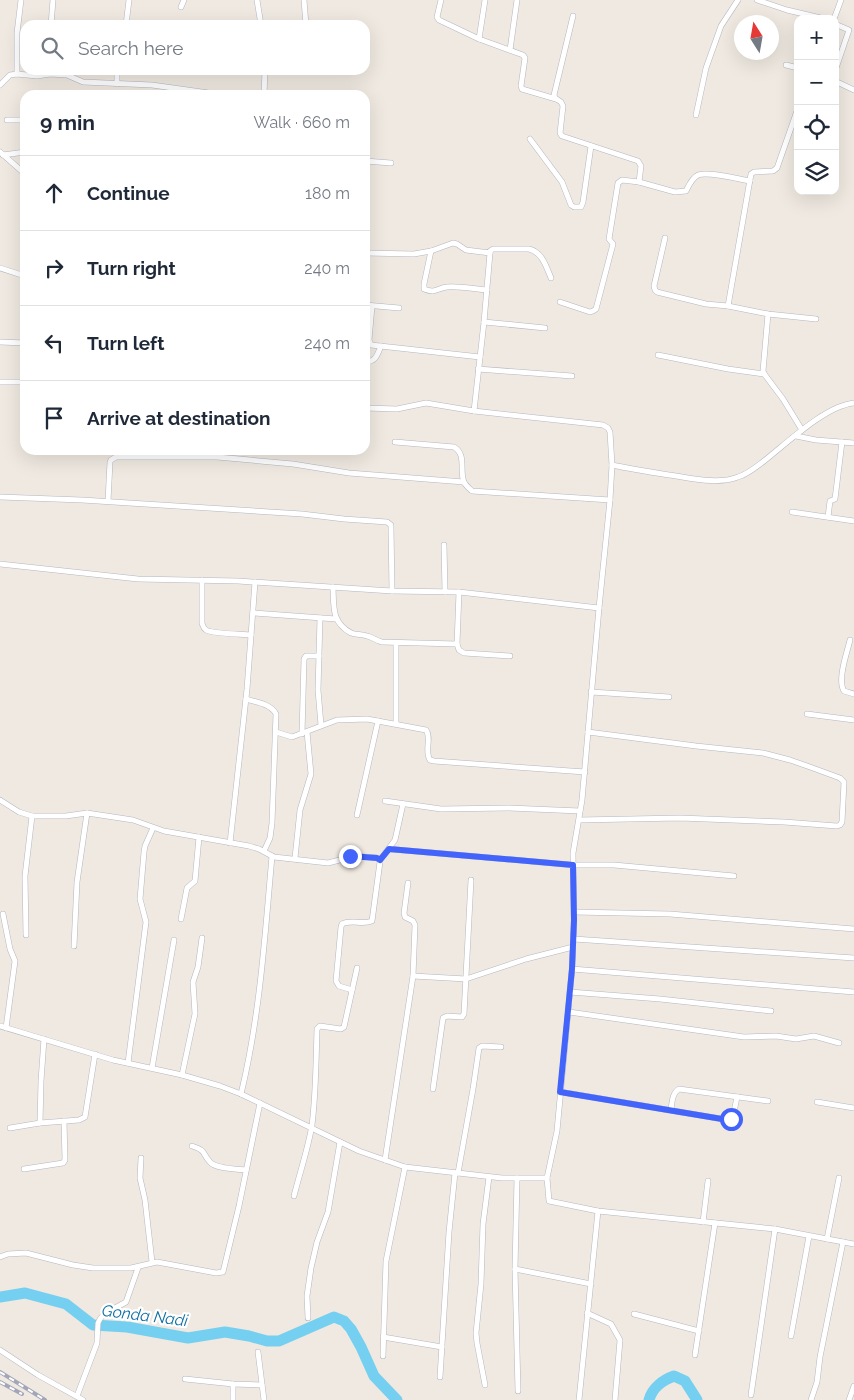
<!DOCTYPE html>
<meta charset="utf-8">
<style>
body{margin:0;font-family:Raleway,sans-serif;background:#f2f2f3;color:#1f2937}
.controls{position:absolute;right:15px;top:15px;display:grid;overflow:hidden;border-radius:10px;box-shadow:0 5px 20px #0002}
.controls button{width:45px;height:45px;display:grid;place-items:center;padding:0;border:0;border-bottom:1px solid #e0e1e3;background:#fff;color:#1f2937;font:25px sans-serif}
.compass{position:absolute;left:734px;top:15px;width:45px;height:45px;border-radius:50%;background:#fff;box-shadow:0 5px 20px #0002;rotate:349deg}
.stop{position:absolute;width:15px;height:15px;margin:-11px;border:4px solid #4264fb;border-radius:50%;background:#fff}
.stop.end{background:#4264fb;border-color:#fff;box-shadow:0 1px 5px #0008}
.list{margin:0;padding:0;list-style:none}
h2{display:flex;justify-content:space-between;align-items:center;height:65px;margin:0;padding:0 20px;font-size:21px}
h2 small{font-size:16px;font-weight:400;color:#747a83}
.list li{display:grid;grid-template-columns:32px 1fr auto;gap:15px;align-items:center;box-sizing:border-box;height:75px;padding:0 20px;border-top:1px solid #e0e1e3}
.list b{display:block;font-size:19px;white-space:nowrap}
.list em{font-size:16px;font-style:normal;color:#747a83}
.icon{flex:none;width:28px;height:28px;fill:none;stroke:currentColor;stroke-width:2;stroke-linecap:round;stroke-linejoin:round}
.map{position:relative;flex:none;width:854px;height:1400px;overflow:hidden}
.search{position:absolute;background:#fff;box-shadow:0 5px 20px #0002;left:20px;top:20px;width:350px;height:55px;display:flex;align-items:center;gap:12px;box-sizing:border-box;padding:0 18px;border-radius:15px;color:#747a83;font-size:19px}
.panel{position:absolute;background:#fff;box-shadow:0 5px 20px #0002;left:20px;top:90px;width:350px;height:365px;border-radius:15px}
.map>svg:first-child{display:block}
</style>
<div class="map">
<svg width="854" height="1400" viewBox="0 0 854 1400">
<rect width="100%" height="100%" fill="#efe9e1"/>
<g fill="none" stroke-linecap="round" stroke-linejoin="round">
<g stroke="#75cff0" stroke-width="11">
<polyline points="0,1297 25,1293 66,1304 93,1325 127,1327 188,1338 225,1332 249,1336 267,1341 279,1341 334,1317 344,1321 351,1329 361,1347 374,1376 397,1400"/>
<path d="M649,1400c3,-12 14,-20 25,-24l11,5 12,19"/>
</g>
<g stroke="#b4b7c1" stroke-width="6">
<g id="street">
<polyline points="257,0 261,25"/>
<polyline points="304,0 306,25"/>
<polyline points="441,0 437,17 439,20 479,39 523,55 525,58 521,86 522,89 556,99"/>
<polyline points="757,0 787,10 825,19"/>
<polyline points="181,7 184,0"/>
<path d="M573,16l-19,79 1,3 6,4 2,4 -3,27 2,3 76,25 3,5 -2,16 36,10 11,-1c3,-6 6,-13 12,-16 10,-4 40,4 52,6"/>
<polyline points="834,19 841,0"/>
<polyline points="835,24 849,30 835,71"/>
<polyline points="51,25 53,0"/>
<polyline points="126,25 129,0"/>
<polyline points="479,39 485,0"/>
<polyline points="510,50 517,0"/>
<polyline points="786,65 798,68"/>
<polyline points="117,70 117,84"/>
<polyline points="17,74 17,33 21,0"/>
<polyline points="835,81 854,90"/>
<polyline points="0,85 10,75 17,74 37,76 50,74 67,75 83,82 152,85 223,95"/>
<polyline points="264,95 265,70"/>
<polyline points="696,115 706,68 721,26 738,0"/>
<polyline points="7,120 25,120"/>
<polyline points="530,139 562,182 571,205 574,207 581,207 583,202 591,146"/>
<polyline points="0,152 25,174"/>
<polyline points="3,155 25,152"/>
<polyline points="365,161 391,163"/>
<polyline points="665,238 654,286 655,290 657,292 706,304 728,306 768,314 816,319"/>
<path d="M431,251l-7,33v5c12,5 13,-1 23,-2 12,-1 27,2 40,3"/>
<path d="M365,253l49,1 17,-3 22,-8 4,1 9,6 24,3v-2l3,-2h36c13,3 17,17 22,29"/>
<polyline points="0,268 25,276"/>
<polyline points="560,302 590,312 593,311 596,309 613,244 609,239 618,183 622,180 639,182"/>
<polyline points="365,305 399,308"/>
<polyline points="372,306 369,340 371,345 480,357"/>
<polyline points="728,306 751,174 754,172 773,171 777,168 798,108"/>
<polyline points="768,314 763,371 765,375 783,399 802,430"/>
<polyline points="484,322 545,328"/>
<polyline points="0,342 25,343"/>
<polyline points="658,355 728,369 764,374"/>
<path d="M365,362c11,0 12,-7 16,-16"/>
<polyline points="478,369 572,376"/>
<polyline points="0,382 25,382"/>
<polyline points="365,408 397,409 426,403 474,411 603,425 608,428 610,432 612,465 610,500 599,608 582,800 573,853 574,920 572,969 557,1131 547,1178 549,1201 598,1211 775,1229 854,1244"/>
<polyline points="474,411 484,322 490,253"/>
<polyline points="796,436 816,440 854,443"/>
<path d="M395,442l59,5c13,8 5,23 10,35 1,3 6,7 8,9l138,9"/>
<path d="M612,465c19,4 38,7 57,10 22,3 48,10 69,2 10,-3 18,-10 26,-16 23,-18 61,-55 90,-58"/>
<polyline points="0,497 82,500 302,514 344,519 387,522 391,525 391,528 392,591"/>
<polyline points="108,501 110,462 111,460 116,457 217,457 293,464 349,473 464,482"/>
<polyline points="792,512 854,521"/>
<polyline points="828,517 830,501 835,499 842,442"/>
<polyline points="444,545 445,592"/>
<polyline points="0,564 138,579 238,581 392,591 459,592 599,608"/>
<path d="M202,580v43c1,3 1,5 4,7 7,4 36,4 45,5"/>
<path d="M333,587c1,19 -2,35 18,46 5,2 11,1 16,3 6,1 9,5 15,6l75,2"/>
<polyline points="459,592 457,644 459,650 464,653 510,656"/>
<polyline points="253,613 336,619"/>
<polyline points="320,618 318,690 321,725"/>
<path d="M850,640c-3,13 -13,40 -6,51l10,3"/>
<polyline points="396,643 396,724"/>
<polyline points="591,692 669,697"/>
<path d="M246,699c10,3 25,5 30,15l-4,109 -2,15 -6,13"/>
<polyline points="807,714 854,720"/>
<path d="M276,732l16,5 45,-17 30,-1 59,11c6,8 -2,21 4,30l4,1 151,11"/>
<polyline points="302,734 304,659 306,656 319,656"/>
<path d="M0,800l19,12 13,4h34l21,-3 46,7 31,11 85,15 10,3 15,8 54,6 27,-7 24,2 1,4 -8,59c-10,4 -21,-2 -30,3l-1,3 -5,54 3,5 13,4"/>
<polyline points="385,801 441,809 509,808 580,811"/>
<polyline points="357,815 378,721"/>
<polyline points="579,820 680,818 784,822 837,826 840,825 842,822 844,782 840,778 810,767 790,760 763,753 696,746 588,732"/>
<polyline points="230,843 247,689 255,582"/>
<polyline points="389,849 573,865 614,865 734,876"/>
<polyline points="295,858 300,810 311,774 307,732"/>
<polyline points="380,860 395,840 403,804"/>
<polyline points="574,912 670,914 854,929"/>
<polyline points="3,914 10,949 15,961 6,1028"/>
<polyline points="181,919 187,888 195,881 199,837"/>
<polyline points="26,935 25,876 32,816"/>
<polyline points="574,939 854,958"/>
<polyline points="74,946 77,882 87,813"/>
<polyline points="572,969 854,992"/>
<polyline points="413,976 466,979 526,959 573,947"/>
<polyline points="570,992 660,999 771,1011"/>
<polyline points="569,1012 744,1037 776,1036 796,1039 814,1036 839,1043"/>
<polyline points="0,1026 113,1060 182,1075 220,1086 241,1094 359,1151 405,1167 502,1178 547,1178"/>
<polyline points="128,1063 146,922 140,899 144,852 145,846 153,828"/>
<polyline points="152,1068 174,940"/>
<polyline points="182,1075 193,1023 195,1014 193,982 198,967 202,938"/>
<polyline points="433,1089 443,1018 447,1016 462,1017 464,1014 471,880"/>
<polyline points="561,1092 728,1120 733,1117 737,1097"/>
<path d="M241,1094c19,-78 24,-159 31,-238"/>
<polyline points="817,1102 854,1108"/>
<path d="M671,1110c1,-7 1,-17 8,-21l89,12"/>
<polyline points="40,1123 41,1081 44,1039"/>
<polyline points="10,1128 40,1123 79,1120 85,1117 95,1054"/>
<path d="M192,1146c15,5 9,6 18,16 6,7 27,7 36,8"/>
<polyline points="141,1158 140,1178 145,1200 152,1262"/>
<polyline points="385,1160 413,976 415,925 413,921 405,917 404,913 408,883"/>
<polyline points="24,1169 63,1163 65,1160 64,1121"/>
<polyline points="458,1173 473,1089 479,1048 482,1046 501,1047"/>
<polyline points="517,1178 515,1269 518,1391"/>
<path d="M294,1196c6,-24 14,-47 18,-71 4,-32 4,-64 5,-96l3,-3 21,3 3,-2 13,-59"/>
<polyline points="703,1222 708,1181"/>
<polyline points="827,1239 839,1178"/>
<polyline points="0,1257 8,1254 26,1253 73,1265 93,1268 131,1268 157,1262 216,1273 223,1272 239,1206 260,1103"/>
<polyline points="515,1269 591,1284"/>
<polyline points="587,1313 611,1324 620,1340 615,1400"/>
<polyline points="634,1314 699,1331"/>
<polyline points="308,1318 307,1296 311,1268 317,1242 328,1212 340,1142"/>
<polyline points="791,1336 809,1236"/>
<polyline points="383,1337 442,1347"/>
<polyline points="0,1350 38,1375 83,1400"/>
<polyline points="258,1352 264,1400"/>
<polyline points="695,1355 715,1223"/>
<polyline points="383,1356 386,1261 405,1167"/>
<polyline points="440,1377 449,1232 455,1173"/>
<polyline points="185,1379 233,1384 262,1385"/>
<polyline points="485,1385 477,1343 476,1333 481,1284 483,1224 489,1177"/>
<polyline points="751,1395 775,1229"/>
<polyline points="77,1396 97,1343 98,1323 100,1319 104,1314 126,1302 138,1268"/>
<polyline points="233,1400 233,1384"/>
<polyline points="579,1400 598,1211"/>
<polyline points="811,1400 817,1382 820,1357 843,1242"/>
<polyline points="849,1400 854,1386"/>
</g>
</g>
<use href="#street" stroke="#fff" stroke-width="5"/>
<g stroke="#a3a6b8" stroke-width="4">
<g id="rail">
<polyline points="0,1372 45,1400"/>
<polyline points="0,1382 22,1394"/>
</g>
</g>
<use href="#rail" stroke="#fff" stroke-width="2" stroke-dasharray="5.5" stroke-linecap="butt"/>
</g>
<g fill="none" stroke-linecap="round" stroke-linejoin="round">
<polyline stroke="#4264fb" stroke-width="6" points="350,856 377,858 380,860 389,849 573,865 574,920 572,969 560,1092 728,1120 731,1119"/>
</g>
<g text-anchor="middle" stroke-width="4.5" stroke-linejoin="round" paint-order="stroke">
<g font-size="16" font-style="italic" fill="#0d6fa3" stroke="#fff">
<text transform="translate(145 1315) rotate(7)" y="6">Gonda Nadi</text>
</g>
</g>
</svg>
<div class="controls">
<button>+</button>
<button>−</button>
<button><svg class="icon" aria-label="locate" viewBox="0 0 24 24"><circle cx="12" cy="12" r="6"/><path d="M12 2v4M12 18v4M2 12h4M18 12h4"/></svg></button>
<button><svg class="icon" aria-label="layers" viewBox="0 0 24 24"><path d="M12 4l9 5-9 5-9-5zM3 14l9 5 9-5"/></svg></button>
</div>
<svg class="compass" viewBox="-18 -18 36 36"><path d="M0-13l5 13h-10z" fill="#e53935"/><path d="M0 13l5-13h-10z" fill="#747a83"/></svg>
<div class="stop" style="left:731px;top:1119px"></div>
<div class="stop end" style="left:350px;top:856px"></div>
<div class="search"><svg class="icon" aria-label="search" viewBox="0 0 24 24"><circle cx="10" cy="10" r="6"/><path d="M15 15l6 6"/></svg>Search here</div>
<section class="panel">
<h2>9 min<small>Walk · 660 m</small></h2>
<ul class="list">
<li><svg class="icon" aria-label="ahead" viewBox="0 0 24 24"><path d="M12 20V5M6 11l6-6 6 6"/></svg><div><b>Continue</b></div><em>180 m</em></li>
<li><svg class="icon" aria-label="right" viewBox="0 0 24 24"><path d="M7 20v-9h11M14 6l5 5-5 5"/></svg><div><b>Turn right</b></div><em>240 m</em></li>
<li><svg class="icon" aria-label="left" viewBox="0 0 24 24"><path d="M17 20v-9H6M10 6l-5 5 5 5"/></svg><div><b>Turn left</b></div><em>240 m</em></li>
<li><svg class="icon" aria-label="arrive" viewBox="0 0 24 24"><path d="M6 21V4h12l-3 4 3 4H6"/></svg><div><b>Arrive at destination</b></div></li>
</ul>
</section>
</div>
